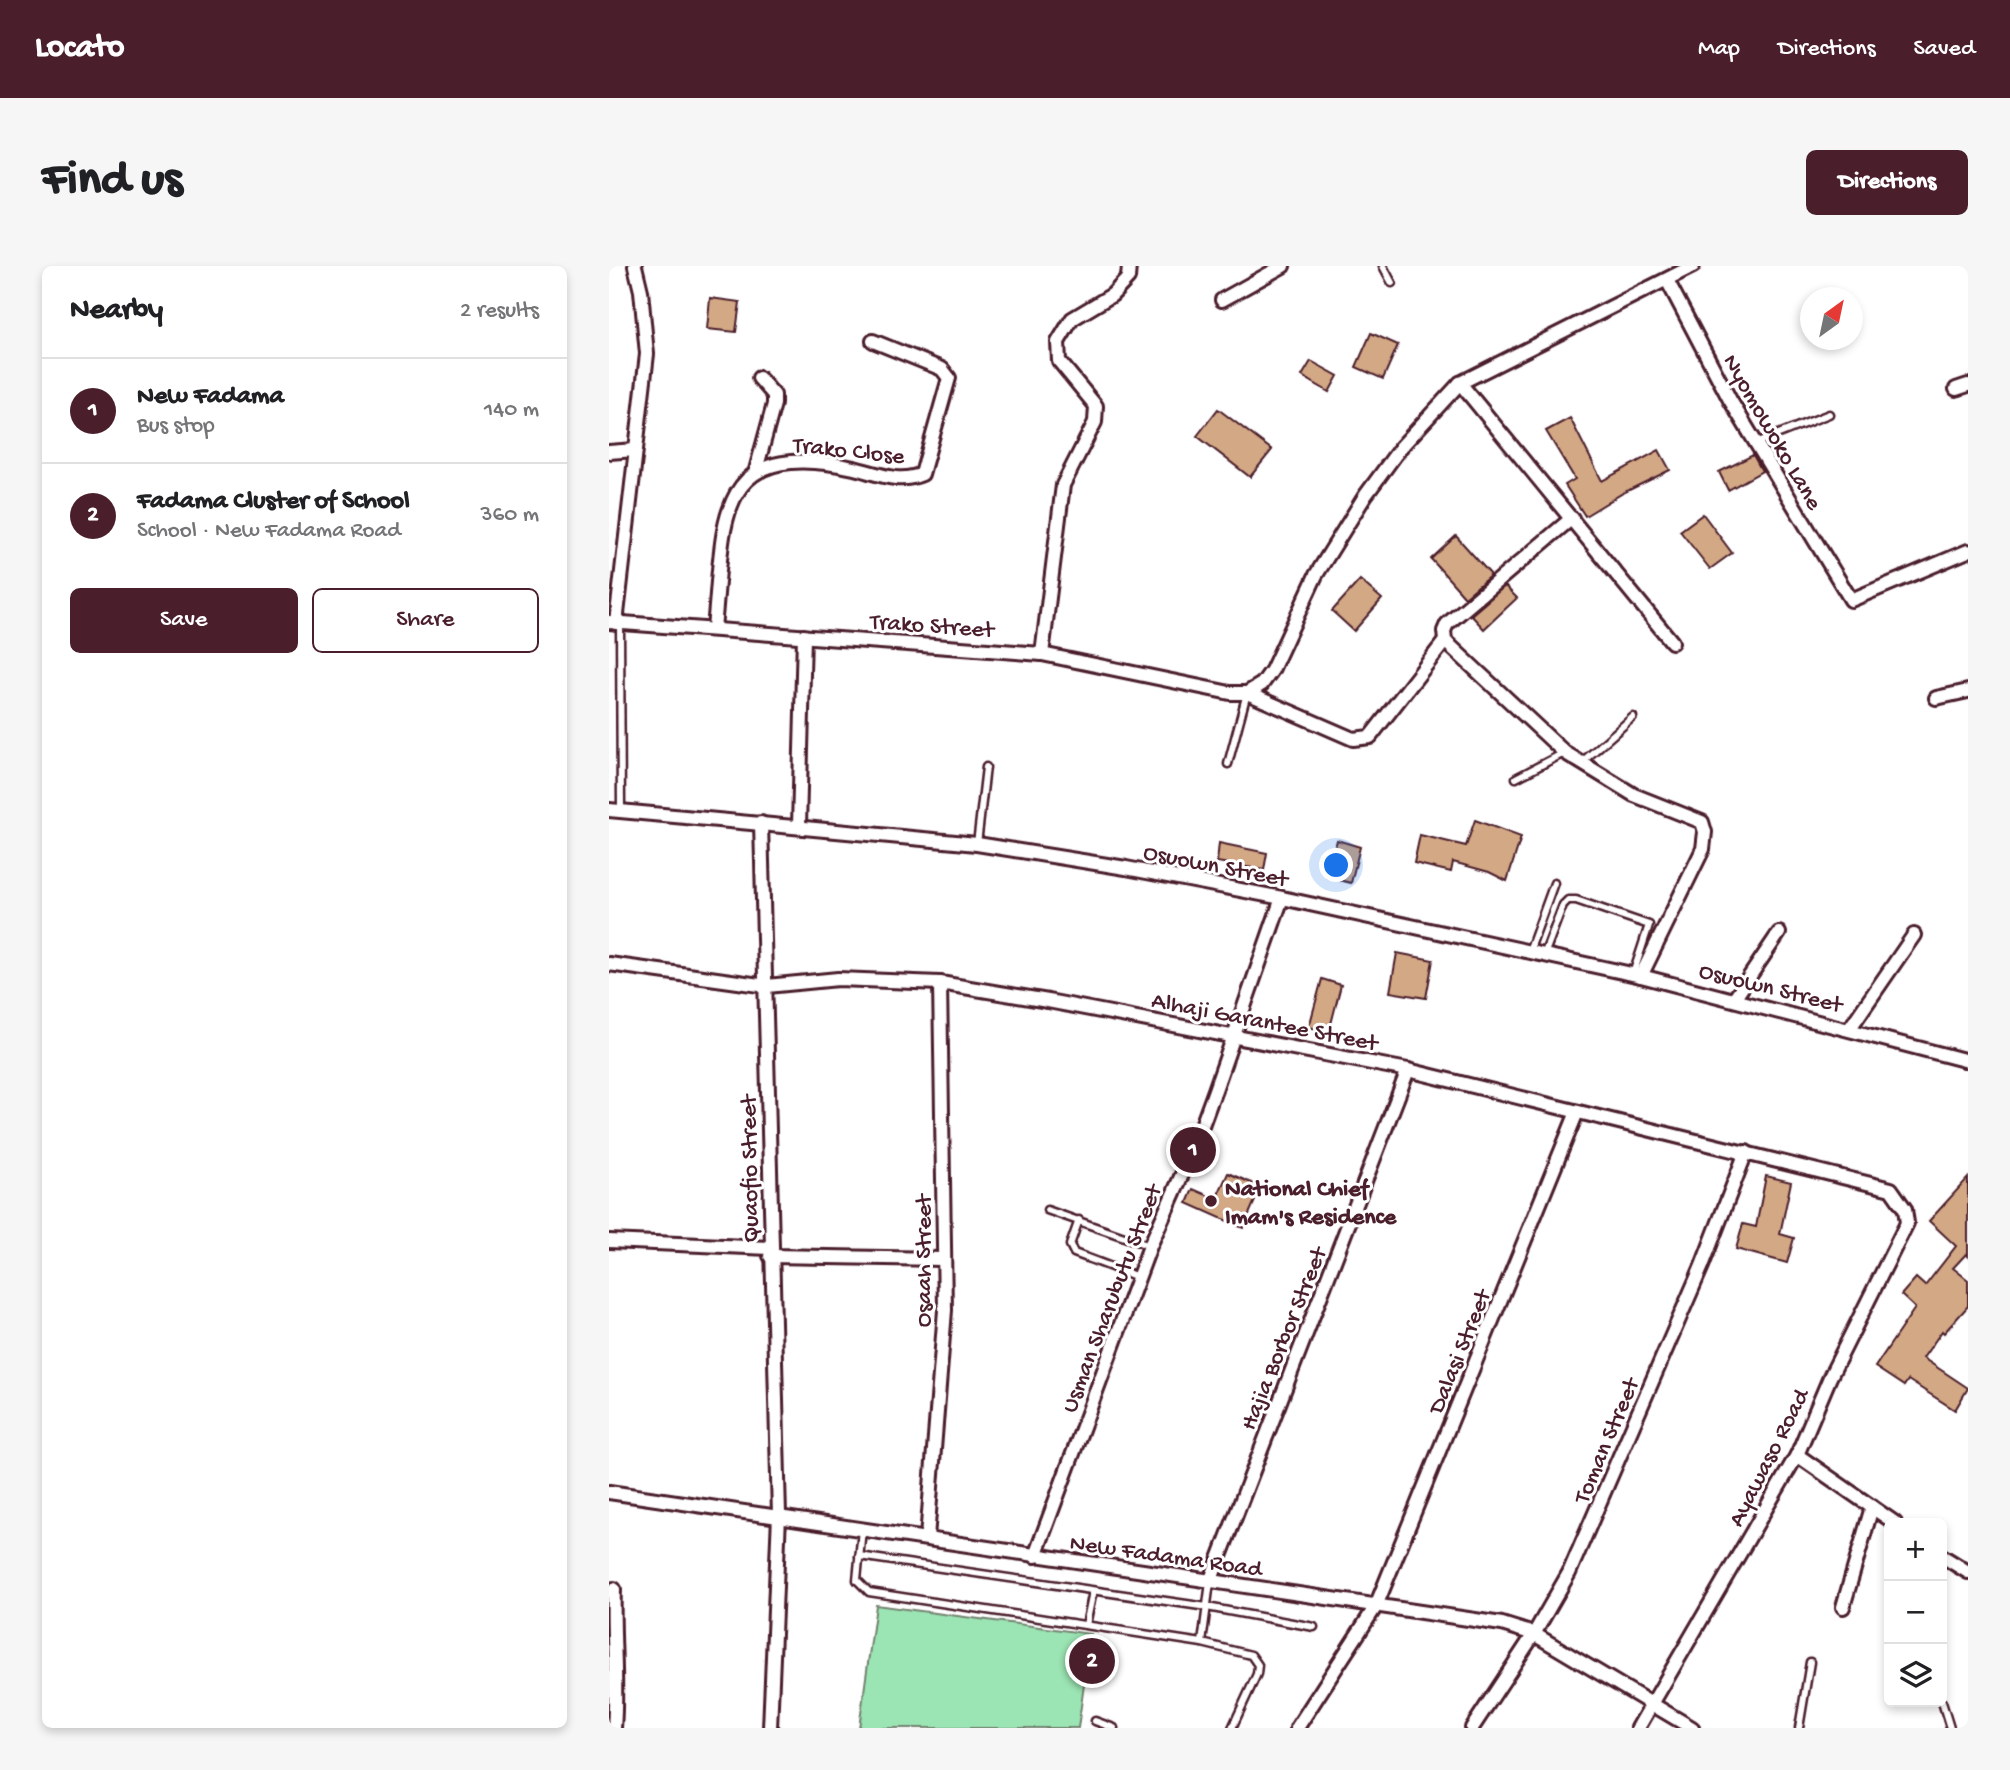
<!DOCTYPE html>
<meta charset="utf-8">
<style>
body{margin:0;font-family:"Gochi Hand",sans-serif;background:#f6f6f6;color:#202124}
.controls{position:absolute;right:21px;bottom:21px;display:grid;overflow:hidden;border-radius:10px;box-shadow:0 4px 10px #0003}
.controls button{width:63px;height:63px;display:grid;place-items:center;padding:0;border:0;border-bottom:2px solid #e0e0e0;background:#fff;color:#202124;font:35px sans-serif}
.compass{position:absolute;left:1191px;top:21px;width:63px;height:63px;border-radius:50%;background:#fff;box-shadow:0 4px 10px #0003;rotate:33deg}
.you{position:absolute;left:728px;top:600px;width:24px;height:24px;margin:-18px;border:5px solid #fff;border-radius:50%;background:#1a73e8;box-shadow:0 0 0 10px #1a73e833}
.badge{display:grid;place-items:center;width:46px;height:46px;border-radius:50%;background:#4a1f2b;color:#fff;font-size:23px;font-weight:700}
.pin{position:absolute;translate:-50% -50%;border:4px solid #fff;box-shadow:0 2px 7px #0006}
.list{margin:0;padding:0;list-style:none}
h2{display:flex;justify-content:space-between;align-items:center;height:91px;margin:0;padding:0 28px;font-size:30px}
h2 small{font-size:23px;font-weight:400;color:#757577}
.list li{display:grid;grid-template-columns:46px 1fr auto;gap:21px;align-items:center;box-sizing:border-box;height:105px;padding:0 28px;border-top:2px solid #e0e0e0}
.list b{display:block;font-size:26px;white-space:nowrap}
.list p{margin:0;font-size:23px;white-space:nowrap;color:#757577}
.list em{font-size:23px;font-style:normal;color:#757577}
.actions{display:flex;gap:14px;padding:21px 28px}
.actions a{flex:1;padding:16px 0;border:2px solid #4a1f2b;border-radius:10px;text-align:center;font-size:24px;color:#4a1f2b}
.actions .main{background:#4a1f2b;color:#fff}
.icon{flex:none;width:38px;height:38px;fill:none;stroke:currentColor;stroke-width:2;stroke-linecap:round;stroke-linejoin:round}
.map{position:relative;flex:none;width:1359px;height:1462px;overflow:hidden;border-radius:10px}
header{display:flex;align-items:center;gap:42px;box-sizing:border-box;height:98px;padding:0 35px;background:#4a1f2b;color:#fff}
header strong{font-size:33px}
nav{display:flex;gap:38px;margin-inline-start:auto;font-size:24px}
.intro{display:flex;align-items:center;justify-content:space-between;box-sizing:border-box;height:168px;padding:0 42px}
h1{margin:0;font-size:49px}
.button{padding:18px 32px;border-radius:10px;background:#4a1f2b;color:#fff;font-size:24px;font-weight:700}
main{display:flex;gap:42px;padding:0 42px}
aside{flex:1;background:#fff;border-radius:10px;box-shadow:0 4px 10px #0003}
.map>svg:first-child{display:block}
</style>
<header>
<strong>Locato</strong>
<nav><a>Map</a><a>Directions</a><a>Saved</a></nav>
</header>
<div class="intro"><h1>Find us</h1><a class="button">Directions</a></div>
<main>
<aside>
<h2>Nearby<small>2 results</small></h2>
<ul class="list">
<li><span class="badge">1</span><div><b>New Fadama</b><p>Bus stop</p></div><em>140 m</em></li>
<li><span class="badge">2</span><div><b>Fadama Cluster of School</b><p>School · New Fadama Road</p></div><em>360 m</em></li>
</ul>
<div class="actions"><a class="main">Save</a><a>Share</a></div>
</aside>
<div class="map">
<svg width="1359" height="1462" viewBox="0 0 1359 1462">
<rect width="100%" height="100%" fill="#fff"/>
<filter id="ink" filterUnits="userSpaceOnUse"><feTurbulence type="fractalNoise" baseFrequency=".0143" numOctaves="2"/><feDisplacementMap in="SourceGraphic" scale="14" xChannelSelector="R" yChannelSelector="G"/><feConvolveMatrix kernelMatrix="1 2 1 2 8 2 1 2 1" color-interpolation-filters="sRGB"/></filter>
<g filter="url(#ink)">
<polygon fill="#9be4b3" stroke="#72826f" stroke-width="2" points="267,1339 482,1368 469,1462 250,1462"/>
<g fill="#d3a885" stroke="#4a1f2b" stroke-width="2">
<polygon points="101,32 131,36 127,66 98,63"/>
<polygon points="762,67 789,79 774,113 747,101"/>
<polygon points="702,95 729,110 720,126 693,110"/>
<polygon points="609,143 663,184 641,211 588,170"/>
<polygon points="961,152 993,215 1050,184 1061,204 1014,227 976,250 956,219 966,213 937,165"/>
<polygon points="1144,189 1153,205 1119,224 1110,206"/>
<polygon points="1094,248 1123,287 1101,303 1071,265"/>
<polygon points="847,270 882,309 856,331 822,293"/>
<polygon points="751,314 773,333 745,365 723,345"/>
<polygon points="896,320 908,332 875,363 862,349"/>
<polygon points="866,554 912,571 898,615 880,606 844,596 842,606 805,597 811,569 857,580"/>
<polygon points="728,574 751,581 742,617 718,611"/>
<polygon points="610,577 658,587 655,604 608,596"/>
<polygon points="788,687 824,694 817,732 781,726"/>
<polygon points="713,713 732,719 720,766 700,761"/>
<polygon points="619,907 652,921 634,962 578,937 584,923 607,933"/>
<polygon points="1157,910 1182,916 1171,968 1185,972 1178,997 1127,983 1134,958 1147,961"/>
<polygon points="1359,912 1359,990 1357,988 1344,1002 1359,1014 1359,1040 1335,1067 1333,1065 1314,1092 1359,1122 1346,1144 1299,1114 1295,1120 1266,1101 1306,1042 1292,1029 1307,1012 1316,1020 1347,980 1320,955"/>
</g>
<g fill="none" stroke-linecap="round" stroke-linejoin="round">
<g stroke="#4a1f2b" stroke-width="11">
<g id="lane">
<polyline points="774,0 783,17"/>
<polyline points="1147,177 1220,148"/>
<polyline points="11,358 12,545"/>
<polyline points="973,496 1024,451"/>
<polyline points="619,498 638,427"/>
<polyline points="907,512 955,487"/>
<polyline points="368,578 377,501"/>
<polyline points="920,686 945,617"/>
<polyline points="935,689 954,639 959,634 967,634 1040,659 1024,708"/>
<polyline points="438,944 541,980"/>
<polyline points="470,954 461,979 465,987 529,1011"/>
<polyline points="253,1263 248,1314 260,1326 593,1377 642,1389 649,1399 648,1408 623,1462"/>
<polyline points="250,1290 598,1341 705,1361"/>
<polyline points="477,1359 484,1325"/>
<polyline points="593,1377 601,1316"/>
<polyline points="1333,1436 1341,1462"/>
<polyline points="486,1455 505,1462"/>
<polyline points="1190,1462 1201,1396"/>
</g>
</g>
<g stroke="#4a1f2b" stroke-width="18">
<g id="street">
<polyline points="1058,14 1121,134 1242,334 1359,285"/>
<polyline points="613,34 674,0"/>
<polyline points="851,117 1063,376"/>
<polyline points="1347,123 1359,119"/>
<polyline points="0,186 26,184"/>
<polyline points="147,204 165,138 165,129 150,112"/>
<polyline points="963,252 838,358 835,365 836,375 955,486 1025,529 1093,556 1096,566 1094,583 1032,710"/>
<polyline points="0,356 433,388 621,427 638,427 744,473 761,471 836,375"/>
<polyline points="7,357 38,88 32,25 26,0"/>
<path d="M105,362c11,-106 -2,-191 140,-160 25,6 45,16 68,6l27,-96 -7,-9 -69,-28"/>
<polyline points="433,388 454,219 486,156 487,140 450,95 449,76 463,53 503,29 519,12 520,0"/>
<polyline points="638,427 653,418 663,404 707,309 756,230 792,181 851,117 1084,0"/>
<polyline points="1327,432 1359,425"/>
<polyline points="0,544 368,578 517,602 673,632 1032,710 1359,795"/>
<polyline points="152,557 170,1249 161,1462"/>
<polyline points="190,560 195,370"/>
<polyline points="0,698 158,720 229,713 331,717 439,735 799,804 1282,923 1296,943 1298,957 1221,1111 1188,1189 1029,1462"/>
<polyline points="1126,732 1170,667"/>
<polyline points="1241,762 1305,669"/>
<polyline points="0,975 161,982"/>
<polyline points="161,990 334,993"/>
<polyline points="1188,1189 1286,1257"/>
<polyline points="0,1226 893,1358 925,1368 1083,1462"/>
<polyline points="318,1272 336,1044 331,717"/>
<polyline points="426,1290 541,980 584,884 606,824 673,632"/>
<polyline points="1333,1290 1359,1306"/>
<polyline points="601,1316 799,804"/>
<path d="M5,1323c-2,47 4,92 0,139"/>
<polyline points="1234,1341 1263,1241"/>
<polyline points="688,1462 767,1340 968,846"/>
<polyline points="863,1462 925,1368 960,1307 1093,1000 1137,886"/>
</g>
</g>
<use href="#lane" stroke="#fff" stroke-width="6"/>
<use href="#street" stroke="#fff" stroke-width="12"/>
</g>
</g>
<circle fill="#4a1f2b" stroke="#fff" stroke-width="2.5" cx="602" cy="935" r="7"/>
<g text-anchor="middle" stroke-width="6" stroke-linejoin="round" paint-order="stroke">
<g font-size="24" fill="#4a1f2b" stroke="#fff">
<text transform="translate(1165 165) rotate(60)" y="8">Nyomowoko Lane</text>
<text transform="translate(240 183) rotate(6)" y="8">Trako Close</text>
<text transform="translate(323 358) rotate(4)" y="8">Trako Street</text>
<text transform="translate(607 598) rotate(11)" y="8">Osuown Street</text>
<text transform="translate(1162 720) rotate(14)" y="8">Osuown Street</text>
<text transform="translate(656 754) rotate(11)" y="8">Alhaji Garantee Street</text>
<text transform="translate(139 903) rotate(-91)" y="8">Quaofio Street</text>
<text transform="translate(313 995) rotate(-90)" y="8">Osaah Street</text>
<text transform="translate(501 1032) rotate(-69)" y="8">Usman Sharubutu Street</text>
<text transform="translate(673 1072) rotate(-68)" y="8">Hajia Borbor Street</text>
<text transform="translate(849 1085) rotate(-68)" y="8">Dalasi Street</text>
<text transform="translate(996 1174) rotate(-67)" y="8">Toman Street</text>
<text transform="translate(1158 1191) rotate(-63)" y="8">Ayawaso Road</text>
<text transform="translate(557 1288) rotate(8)" y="8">New Fadama Road</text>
</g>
<g font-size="24" font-weight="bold" fill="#4a1f2b" stroke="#fff" text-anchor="start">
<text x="616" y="929">National Chief<tspan x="616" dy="28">Imam's Residence</tspan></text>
</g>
</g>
</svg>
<div class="controls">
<button>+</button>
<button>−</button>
<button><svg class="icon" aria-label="layers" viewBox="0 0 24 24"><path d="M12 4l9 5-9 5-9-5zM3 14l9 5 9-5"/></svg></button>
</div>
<svg class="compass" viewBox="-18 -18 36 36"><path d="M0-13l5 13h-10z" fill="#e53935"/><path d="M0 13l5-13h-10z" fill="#757577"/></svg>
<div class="you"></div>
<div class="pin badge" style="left:584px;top:884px">1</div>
<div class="pin badge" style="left:483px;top:1395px">2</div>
</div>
</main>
